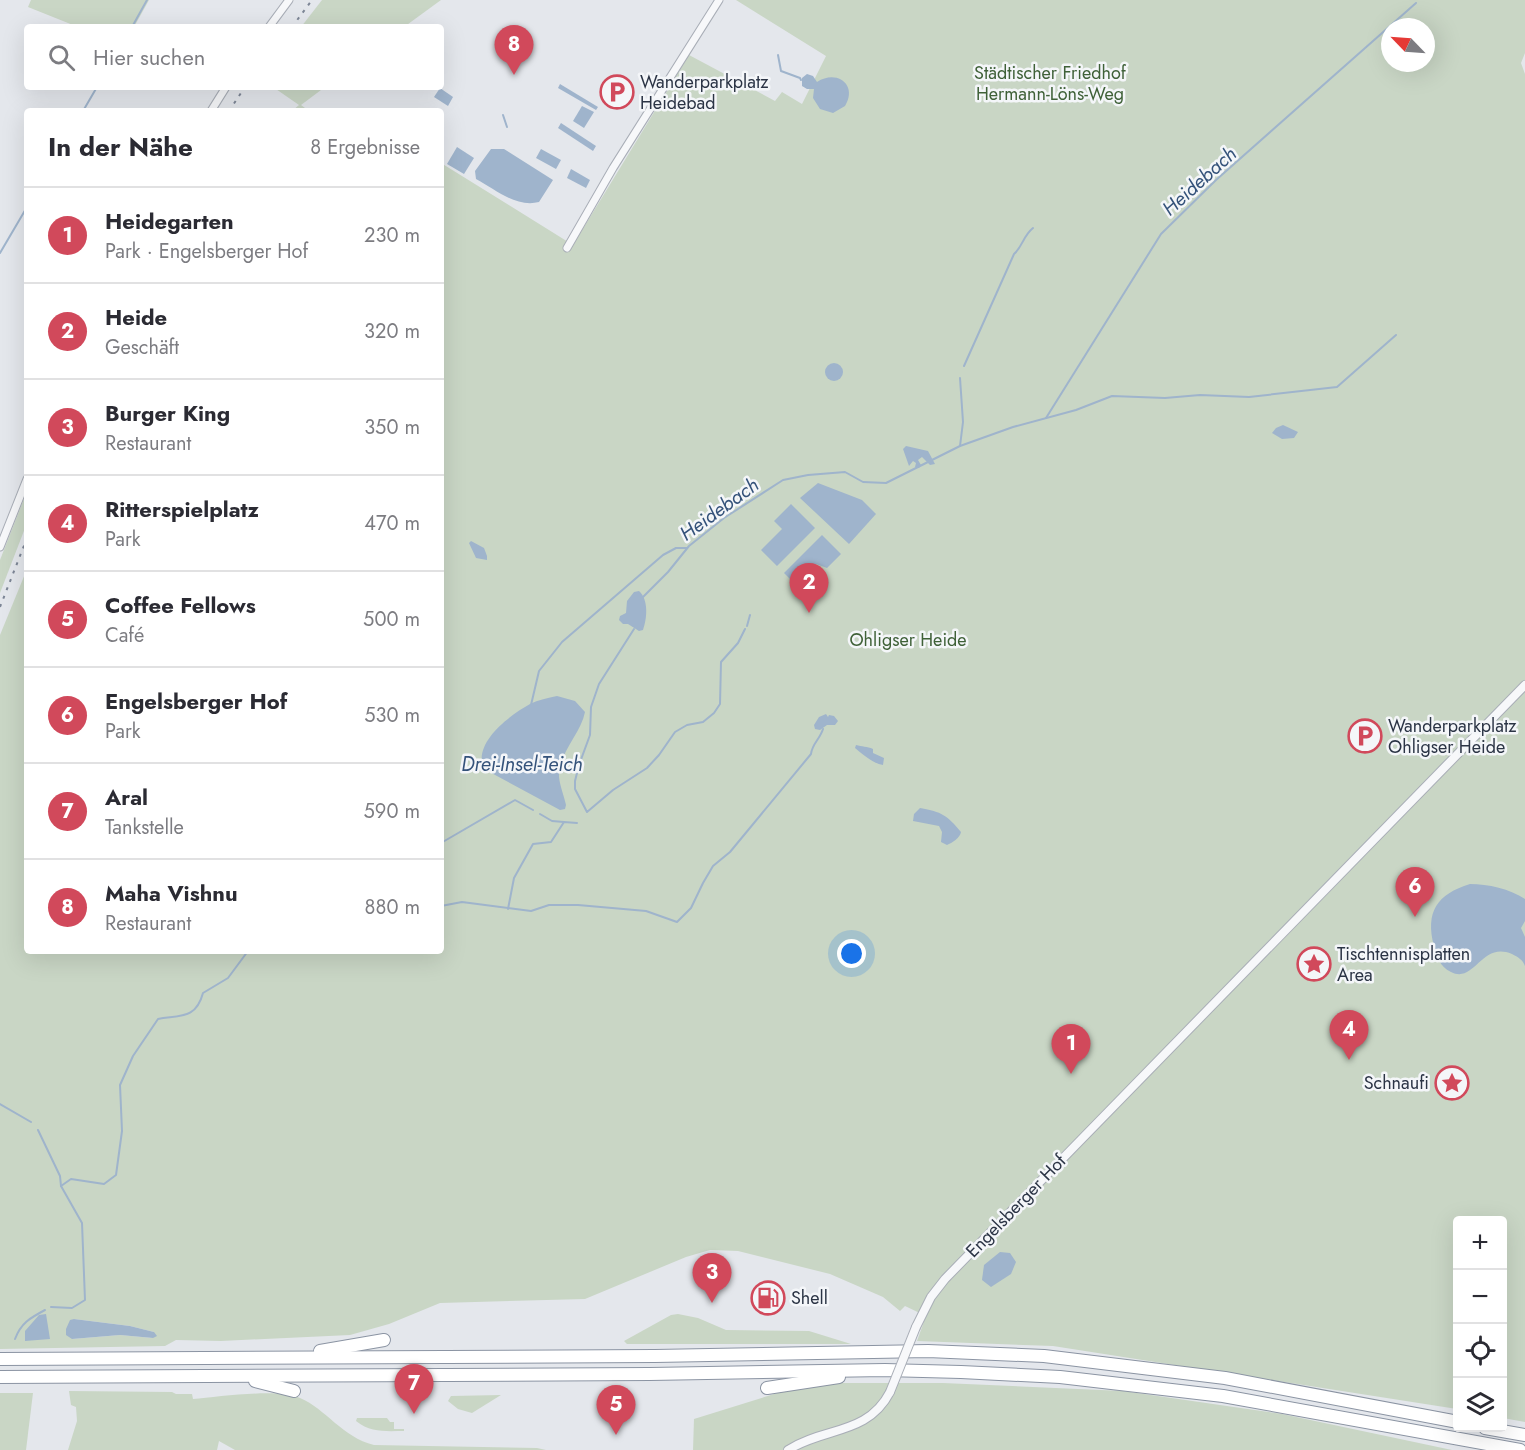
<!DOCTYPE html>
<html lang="de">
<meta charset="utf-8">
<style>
body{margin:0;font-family:Jost,sans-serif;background:#f2f2f3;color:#2b2b33}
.controls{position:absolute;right:18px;bottom:18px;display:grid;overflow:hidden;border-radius:6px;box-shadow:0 6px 24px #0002}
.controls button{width:54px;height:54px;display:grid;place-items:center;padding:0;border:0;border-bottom:2px solid #e1e1e2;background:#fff;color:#2b2b33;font:30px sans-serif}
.compass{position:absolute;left:1381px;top:18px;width:54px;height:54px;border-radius:50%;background:#fff;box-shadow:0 6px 24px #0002;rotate:295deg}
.you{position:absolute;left:852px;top:954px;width:21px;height:21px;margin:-15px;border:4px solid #fff;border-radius:50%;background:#1a73e8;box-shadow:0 0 0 9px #1a73e833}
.badge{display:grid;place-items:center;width:39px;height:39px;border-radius:50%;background:#d1495b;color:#fff;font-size:20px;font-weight:700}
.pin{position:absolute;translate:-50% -50px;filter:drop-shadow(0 2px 3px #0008)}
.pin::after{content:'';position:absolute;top:32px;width:21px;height:18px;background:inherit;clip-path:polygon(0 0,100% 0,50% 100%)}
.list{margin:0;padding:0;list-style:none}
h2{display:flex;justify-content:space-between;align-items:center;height:78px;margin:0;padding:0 24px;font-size:26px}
h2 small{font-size:20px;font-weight:400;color:#7c7c81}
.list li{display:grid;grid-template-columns:39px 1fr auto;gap:18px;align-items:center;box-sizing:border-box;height:96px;padding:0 24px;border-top:2px solid #e1e1e2}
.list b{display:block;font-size:22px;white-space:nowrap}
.list p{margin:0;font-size:20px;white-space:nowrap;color:#7c7c81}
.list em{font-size:20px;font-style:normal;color:#7c7c81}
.icon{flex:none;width:33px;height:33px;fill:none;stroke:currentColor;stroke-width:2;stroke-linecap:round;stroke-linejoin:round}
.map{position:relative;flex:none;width:1525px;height:1450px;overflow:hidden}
.search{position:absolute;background:#fff;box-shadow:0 6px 24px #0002;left:24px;top:24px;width:420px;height:66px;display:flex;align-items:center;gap:15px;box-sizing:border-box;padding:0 21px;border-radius:6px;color:#7c7c81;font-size:22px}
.panel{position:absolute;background:#fff;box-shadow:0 6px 24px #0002;left:24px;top:108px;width:420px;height:846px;border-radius:6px}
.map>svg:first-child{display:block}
</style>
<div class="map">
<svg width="1525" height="1450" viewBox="0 0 1525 1450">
<rect width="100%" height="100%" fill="#e4e7ec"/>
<g fill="#c9d6c5" fill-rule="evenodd">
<polygon points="31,0 149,0 134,27 78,27 28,7"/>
<polygon points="322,0 441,0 404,27 301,27"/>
<path d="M736,0h789v53l-4,10 4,11v1348l-22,-4 -1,-198h-44l-1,189 -404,-63 -136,-5 9,-25 -21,-10 -5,5 -17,-14 -53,-23 -92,-23 -28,-1 -24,7 -101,42 -145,4 -51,21 -39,11 -129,6 -45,-1 -11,6 -165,3v-714l27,-66v382h414v-788l132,82 116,-190 86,46 7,-9 20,12 24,-48zM1390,27h36v36h-36zM74,1319l56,7 24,6 -1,6 -33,-3 -48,4z"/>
<polygon points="273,87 325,87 301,105 309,111 292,111 299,105"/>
<polygon points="27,491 27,523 0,593 0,560"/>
<polygon points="678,1314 698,1318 726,1330 809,1331 851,1344 627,1344 624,1341 671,1315"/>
<polygon points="827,1383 943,1383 1123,1391 1282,1414 1452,1450 693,1450 694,1419 787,1390"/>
<path d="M69,1391l103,1 4,2h16l1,5c26,-2 84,-11 107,-1 26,11 42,39 74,47l163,3 9,2h-311l-16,-9 -2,9h-149l9,-29 -1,-14 -5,-2z"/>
<polygon points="0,1393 33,1393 26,1450 0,1450"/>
<polygon points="501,1395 472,1413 458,1409 448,1401 451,1396"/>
<path d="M357,1418h30l3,4h4v7h10v2c-18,0 -33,2 -48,-10z"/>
</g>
<g fill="#9fb4cc">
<path d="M807,74l6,2 4,6c20,-13 41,3 28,24l-12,7 -13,-4 -7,-11 1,-9h-7l-5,-3v-8z"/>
<polygon points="560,84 598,107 596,110 558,88"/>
<polygon points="440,88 453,97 448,106 434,97"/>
<polygon points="582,106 594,112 584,128 573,121"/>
<polygon points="561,123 596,146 593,151 558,128"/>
<polygon points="457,147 474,158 464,174 447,164"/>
<path d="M491,149h13l49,31 -14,22c-23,6 -44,-13 -63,-23l-1,-8z"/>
<polygon points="541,149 561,160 556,169 536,158"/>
<polygon points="571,169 590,180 586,188 567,178"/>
<circle cx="834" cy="372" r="9"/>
<polygon points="1283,425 1298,432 1294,438 1282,439 1272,433 1276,428"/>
<polygon points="906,446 928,451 935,464 930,465 922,457 918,460 921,465 919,468 915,467 916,463 913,461 909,466 903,449"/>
<polygon points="818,483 862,500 876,514 849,544 800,498"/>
<polygon points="791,504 815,528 777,566 761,550 782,529 774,521"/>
<polygon points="822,535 841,554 827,568 816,564 812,569 816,573 809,580 810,581 800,589 784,573"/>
<polygon points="471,541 484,548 487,556 487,560 476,558 469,543"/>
<path d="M639,591c10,9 8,28 4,39l-4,1 -11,-7h-5l-4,-4 1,-4 6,-3 1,-12 7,-9z"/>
<path d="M557,696l18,5 10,11c-4,22 -27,41 -26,65 1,9 5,19 7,28l-1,4 -5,1 -76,-41c-12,-26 26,-54 46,-65 8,-4 18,-6 27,-8z"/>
<polygon points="826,714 828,717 829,715 834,716 838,721 835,725 827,725 820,730 815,729 814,725 819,717"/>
<path d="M856,745c6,2 11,1 17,4v4l11,5 -1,7c-9,-1 -21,-11 -28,-17z"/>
<path d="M920,808c22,4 27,7 41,24 -1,6 -9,11 -14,13l-6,-3 1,-10 -3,-6 -26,-5 1,-7z"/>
<path d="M1470,884c18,0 40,5 55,15v22l-4,7 4,9v29c-2,-6 -7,-9 -13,-12 -31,-13 -37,30 -61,18 -12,-6 -13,-14 -17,-26 -9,-34 3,-52 36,-62z"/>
<polygon points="1000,1252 1010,1253 1016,1262 1011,1274 991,1287 982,1280 984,1265"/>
<polygon points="46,1314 50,1339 25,1341 25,1331 39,1315"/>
<polygon points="74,1319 130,1326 154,1332 157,1336 153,1338 120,1335 72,1339 66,1335 66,1329 70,1320"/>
</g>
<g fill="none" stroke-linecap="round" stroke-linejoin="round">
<g stroke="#9fb4cc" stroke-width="2">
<polyline points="132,27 147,0"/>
<polyline points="778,55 781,71 800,78 801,80"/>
<polyline points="83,111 97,87"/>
<polyline points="503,115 507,127"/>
<polyline points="0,253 27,207"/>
<path d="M964,366l50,-112c9,-8 9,-18 19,-26"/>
<polyline points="1046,418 1161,234 1216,180 1416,3"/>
<polyline points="960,446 963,422 960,378"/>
<polyline points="643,597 668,572 689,546 724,518 783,480 808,475 845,472 863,482 886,483 960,446 1013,427 1076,410 1112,396 1165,398 1200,395 1249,397 1337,387 1396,335"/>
<polyline points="747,626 750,615"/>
<polyline points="634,629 599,684 591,707 590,735 579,765 575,781 575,789 587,812 613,790 647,768 659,755 675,732 687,725 703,722 714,713 720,704 721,662 738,643 745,629"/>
<polyline points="531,705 539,671 562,642 663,555 676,548 687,548"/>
<polyline points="540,814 552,821 564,822"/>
<polyline points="441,843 515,800 533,810"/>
<path d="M441,906l21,-4 69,9 18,-6h29l68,6 31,11 14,-14 12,-25 10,-17 17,-14 81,-98c1,-10 9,-15 12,-25"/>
<polyline points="508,909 514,878 533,844 551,842 564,822 577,823"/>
<polyline points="0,1104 31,1122"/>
<polyline points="38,1130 60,1176 61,1186 82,1223 85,1300 72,1308 51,1307"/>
<path d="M61,1186l10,-7 33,5 12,-9 6,-44 -2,-46 13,-29 25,-37c23,-4 38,0 45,-26l25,-15 20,-27"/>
<path d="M15,1339c6,-16 15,-21 30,-29"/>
</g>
<g stroke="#a9aeb7" stroke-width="9">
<g id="minor">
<polyline points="269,27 289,0"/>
<polyline points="211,111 226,87"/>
<polyline points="567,248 613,168 719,0"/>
<polyline points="0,547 27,479"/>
</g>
</g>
<g stroke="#a9aeb7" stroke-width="10">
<g id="tertiary">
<polyline points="916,1327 931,1297 945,1279 1525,685"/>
<path d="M788,1450c36,-23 80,-15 102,-58"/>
</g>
</g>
<g stroke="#8b94a3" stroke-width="14">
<g id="motorway">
<polyline points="320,1351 384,1340"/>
<polyline points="0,1359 655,1356 928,1351 1044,1356 1225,1378 1458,1422"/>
<polyline points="0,1377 650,1374 885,1370 961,1372 1060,1377 1223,1396 1520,1450"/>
<polyline points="255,1381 294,1391"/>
<polyline points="767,1388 839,1377"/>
<polyline points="1485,1428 1525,1435"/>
</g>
</g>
<use href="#minor" stroke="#f7f8fa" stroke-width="7"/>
<use href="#tertiary" stroke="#f7f8fa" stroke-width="8"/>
<use href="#motorway" stroke="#fff" stroke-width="12"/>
<g stroke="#7d8696" stroke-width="2" stroke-dasharray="3 6" stroke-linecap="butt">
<polyline points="292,27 312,0"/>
<polyline points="229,111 245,87"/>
<polyline points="0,607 27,538"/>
</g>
<g stroke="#a9aeb7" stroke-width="10" stroke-linecap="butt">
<polyline id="tertiary-bridge" points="890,1392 916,1327"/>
</g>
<use href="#tertiary-bridge" stroke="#f7f8fa" stroke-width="8"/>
</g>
<defs>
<g id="parking-ring" transform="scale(1.725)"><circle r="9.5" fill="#f4f6f9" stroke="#d1495b" stroke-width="1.5"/><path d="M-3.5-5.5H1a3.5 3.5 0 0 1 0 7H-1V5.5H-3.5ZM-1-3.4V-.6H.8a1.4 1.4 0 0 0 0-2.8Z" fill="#d1495b"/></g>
<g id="sight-ring" transform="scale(1.725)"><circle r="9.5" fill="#f4f6f9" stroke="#d1495b" stroke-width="1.5"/><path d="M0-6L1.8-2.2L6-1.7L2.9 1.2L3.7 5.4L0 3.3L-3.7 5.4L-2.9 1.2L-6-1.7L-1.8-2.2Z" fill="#d1495b"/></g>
<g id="fuel-ring" transform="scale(1.725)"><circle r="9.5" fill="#f4f6f9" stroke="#d1495b" stroke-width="1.5"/><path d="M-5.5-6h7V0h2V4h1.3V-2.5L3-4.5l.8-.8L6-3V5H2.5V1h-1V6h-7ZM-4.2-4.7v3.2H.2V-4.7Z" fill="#d1495b"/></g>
</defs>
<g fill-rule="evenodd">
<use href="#parking-ring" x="617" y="92"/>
<use href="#parking-ring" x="1365" y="736"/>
<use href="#sight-ring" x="1314" y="964"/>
<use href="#sight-ring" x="1452" y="1083"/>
<use href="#fuel-ring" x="768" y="1298"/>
</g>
<g text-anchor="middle" stroke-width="5" stroke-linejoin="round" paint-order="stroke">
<g font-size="18" fill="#3f6138" stroke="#f4f6f9">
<text x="1050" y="79">Städtischer Friedhof<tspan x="1050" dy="21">Hermann-Löns-Weg</tspan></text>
<text x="908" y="646">Ohligser Heide</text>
</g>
<g font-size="18" fill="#2b3445" stroke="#f4f6f9" text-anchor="start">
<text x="640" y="88">Wanderparkplatz<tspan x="640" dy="21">Heidebad</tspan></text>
<text x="1388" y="732">Wanderparkplatz<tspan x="1388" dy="21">Ohligser Heide</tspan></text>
<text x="1337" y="960">Tischtennisplatten<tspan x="1337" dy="21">Area</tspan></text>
<text x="1429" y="1089" text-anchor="end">Schnaufi</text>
<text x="791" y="1304">Shell</text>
</g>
<g font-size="18" fill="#2b3445" stroke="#f4f6f9">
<text transform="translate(1016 1206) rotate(-46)" y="6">Engelsberger Hof</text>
</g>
<g font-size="20" font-style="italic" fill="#34527a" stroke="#f4f6f9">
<text transform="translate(1199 181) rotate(-42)" y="7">Heidebach</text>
<text transform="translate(719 509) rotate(-36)" y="7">Heidebach</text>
<text x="522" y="771">Drei-Insel-Teich</text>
</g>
</g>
</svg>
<div class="controls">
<button>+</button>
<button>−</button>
<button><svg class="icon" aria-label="locate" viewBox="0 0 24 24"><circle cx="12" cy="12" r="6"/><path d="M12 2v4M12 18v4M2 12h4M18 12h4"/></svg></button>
<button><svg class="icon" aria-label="layers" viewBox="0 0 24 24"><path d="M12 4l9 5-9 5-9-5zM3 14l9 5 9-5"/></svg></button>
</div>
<svg class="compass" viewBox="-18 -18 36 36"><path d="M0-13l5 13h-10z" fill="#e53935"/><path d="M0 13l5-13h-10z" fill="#7c7c81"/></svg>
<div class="you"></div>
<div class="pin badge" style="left:1071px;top:1074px">1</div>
<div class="pin badge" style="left:809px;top:613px">2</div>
<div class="pin badge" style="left:712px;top:1303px">3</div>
<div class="pin badge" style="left:1349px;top:1060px">4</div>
<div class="pin badge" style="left:616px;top:1435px">5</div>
<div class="pin badge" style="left:1415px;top:917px">6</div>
<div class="pin badge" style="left:414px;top:1414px">7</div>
<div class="pin badge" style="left:514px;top:75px">8</div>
<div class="search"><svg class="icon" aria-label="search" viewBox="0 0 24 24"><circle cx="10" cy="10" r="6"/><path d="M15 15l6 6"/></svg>Hier suchen</div>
<section class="panel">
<h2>In der Nähe<small>8 Ergebnisse</small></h2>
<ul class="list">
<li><span class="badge">1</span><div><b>Heidegarten</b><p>Park · Engelsberger Hof</p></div><em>230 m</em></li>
<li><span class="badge">2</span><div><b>Heide</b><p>Geschäft</p></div><em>320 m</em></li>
<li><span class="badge">3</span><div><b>Burger King</b><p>Restaurant</p></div><em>350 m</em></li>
<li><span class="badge">4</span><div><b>Ritterspielplatz</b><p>Park</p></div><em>470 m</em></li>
<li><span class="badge">5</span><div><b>Coffee Fellows</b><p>Café</p></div><em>500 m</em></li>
<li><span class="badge">6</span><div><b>Engelsberger Hof</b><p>Park</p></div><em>530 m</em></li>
<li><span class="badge">7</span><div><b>Aral</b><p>Tankstelle</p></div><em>590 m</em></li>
<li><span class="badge">8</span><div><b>Maha Vishnu</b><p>Restaurant</p></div><em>880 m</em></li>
</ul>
</section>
</div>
